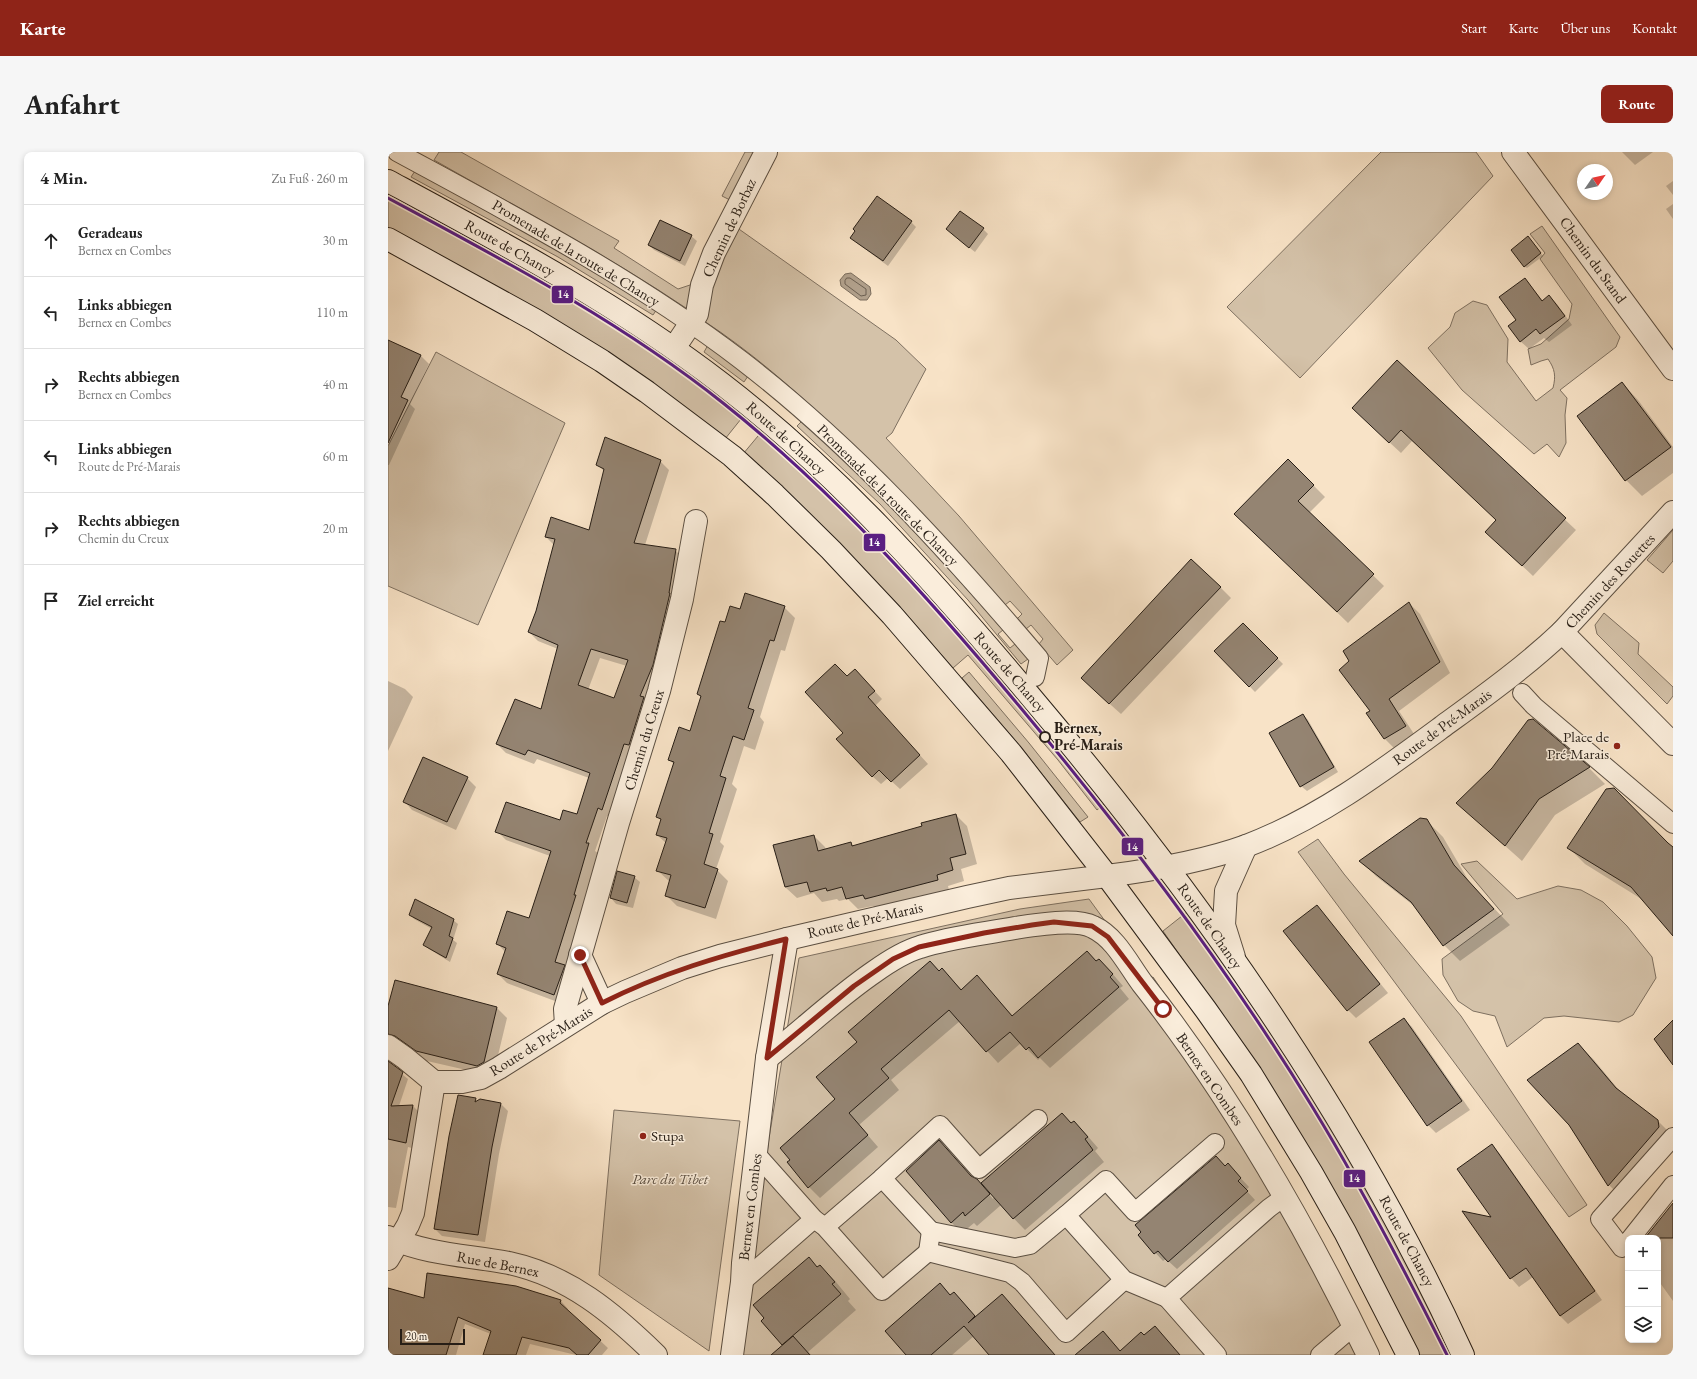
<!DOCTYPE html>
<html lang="de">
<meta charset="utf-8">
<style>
body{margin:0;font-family:"EB Garamond",serif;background:#f6f6f6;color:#222}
.controls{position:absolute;right:12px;bottom:12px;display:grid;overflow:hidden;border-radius:8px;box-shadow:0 2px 6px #0003}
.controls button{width:36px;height:36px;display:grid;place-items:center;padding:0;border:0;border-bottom:1px solid #e0e0e0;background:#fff;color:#222;font:20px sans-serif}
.compass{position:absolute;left:1189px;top:12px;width:36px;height:36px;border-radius:50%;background:#fff;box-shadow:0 2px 6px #0003;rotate:56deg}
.scale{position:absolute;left:12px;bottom:10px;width:65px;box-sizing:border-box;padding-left:4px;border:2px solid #271e16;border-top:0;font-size:11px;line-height:14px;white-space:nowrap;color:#271e16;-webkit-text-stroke:3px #faeddb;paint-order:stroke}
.stop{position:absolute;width:12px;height:12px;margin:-9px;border:3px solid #8f2418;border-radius:50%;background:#fff}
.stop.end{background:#8f2418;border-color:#fff;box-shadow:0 1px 4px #0008}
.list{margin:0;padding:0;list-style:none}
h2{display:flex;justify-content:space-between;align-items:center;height:52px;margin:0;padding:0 16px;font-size:17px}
h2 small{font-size:13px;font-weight:400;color:#767676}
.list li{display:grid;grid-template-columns:26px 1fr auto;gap:12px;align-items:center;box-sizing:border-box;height:72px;padding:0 16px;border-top:1px solid #e0e0e0}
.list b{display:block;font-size:15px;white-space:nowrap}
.list p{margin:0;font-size:13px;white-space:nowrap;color:#767676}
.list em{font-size:13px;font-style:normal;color:#767676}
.icon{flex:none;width:22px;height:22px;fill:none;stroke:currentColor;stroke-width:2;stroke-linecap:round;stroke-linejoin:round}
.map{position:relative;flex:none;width:1285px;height:1203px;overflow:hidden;border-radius:8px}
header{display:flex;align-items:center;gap:24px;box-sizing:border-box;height:56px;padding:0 20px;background:#8f2418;color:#fff}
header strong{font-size:19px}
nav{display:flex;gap:22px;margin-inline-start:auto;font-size:14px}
.intro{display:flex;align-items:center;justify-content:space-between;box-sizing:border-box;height:96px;padding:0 24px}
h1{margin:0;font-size:28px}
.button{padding:10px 18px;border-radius:8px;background:#8f2418;color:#fff;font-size:14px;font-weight:700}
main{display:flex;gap:24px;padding:0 24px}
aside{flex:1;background:#fff;border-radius:8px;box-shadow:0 2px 6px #0003}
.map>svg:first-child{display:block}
</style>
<header>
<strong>Karte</strong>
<nav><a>Start</a><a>Karte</a><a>Über uns</a><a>Kontakt</a></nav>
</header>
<div class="intro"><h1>Anfahrt</h1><a class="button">Route</a></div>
<main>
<aside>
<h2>4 Min.<small>Zu Fuß · 260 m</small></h2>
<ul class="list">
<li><svg class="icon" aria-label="ahead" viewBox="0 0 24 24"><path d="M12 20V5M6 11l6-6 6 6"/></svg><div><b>Geradeaus</b><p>Bernex en Combes</p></div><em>30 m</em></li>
<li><svg class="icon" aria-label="left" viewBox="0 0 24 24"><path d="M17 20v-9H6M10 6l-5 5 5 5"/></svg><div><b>Links abbiegen</b><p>Bernex en Combes</p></div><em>110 m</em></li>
<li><svg class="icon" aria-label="right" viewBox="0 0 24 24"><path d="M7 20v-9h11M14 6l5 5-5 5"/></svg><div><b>Rechts abbiegen</b><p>Bernex en Combes</p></div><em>40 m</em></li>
<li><svg class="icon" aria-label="left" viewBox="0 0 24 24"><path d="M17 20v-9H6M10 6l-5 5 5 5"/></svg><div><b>Links abbiegen</b><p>Route de Pré-Marais</p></div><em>60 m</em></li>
<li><svg class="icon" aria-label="right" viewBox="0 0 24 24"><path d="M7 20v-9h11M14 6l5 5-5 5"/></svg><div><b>Rechts abbiegen</b><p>Chemin du Creux</p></div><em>20 m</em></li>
<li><svg class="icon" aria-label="arrive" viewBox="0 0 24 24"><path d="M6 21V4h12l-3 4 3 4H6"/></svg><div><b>Ziel erreicht</b></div></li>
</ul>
</aside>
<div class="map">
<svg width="1285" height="1203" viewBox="0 0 1285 1203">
<rect width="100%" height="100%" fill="#f8e3c7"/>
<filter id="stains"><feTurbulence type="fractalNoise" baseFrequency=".005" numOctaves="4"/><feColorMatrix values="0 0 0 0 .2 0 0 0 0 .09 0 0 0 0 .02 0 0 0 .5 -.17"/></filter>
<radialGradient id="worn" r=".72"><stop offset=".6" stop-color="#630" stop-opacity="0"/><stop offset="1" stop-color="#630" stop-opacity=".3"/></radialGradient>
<g fill="#d4c2a9" stroke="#7e7060">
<path d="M51,0h22l158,89 -5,7 64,41 18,-6 -7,27c-82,-55 -169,-101 -255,-150z"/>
<polygon points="357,0 368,0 342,48 334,44"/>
<polygon points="993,0 1088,0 1105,24 912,226 839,155"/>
<polygon points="27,19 129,74 269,157 265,163 170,105 23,25"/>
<polygon points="0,40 164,129 269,196 357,262 337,287 121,142 0,76"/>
<path d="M1154,74l78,111 -4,10 -56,43 7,8 -2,17 1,28 -7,14 -12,-13 -13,10 -72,-64 -34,-42 22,-21 5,-14 18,-12 14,4 21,34 -1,23 29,39 17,-13c3,-12 2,-19 -5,-29l-7,2 -10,4 -3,-16 13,-5 28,-25 3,-15 -32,-45 5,-6 -15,-19z"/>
<path d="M348,75l160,113 30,29 -34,64 -6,5 73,78 114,134 -16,15 -18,-21 4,-5 -12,-14 -5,4 -9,-10 5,-5 -12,-13 -5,4c-56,-63 -112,-124 -174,-181 -40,-37 -81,-73 -127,-103l2,-20z"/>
<polygon points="320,193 360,224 356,230 316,200"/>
<polygon points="48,200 177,271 90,473 0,434 0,294"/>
<path d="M414,269c72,65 137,136 201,209l-5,4 12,14 5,-4 13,15 -7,5 -53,-64 -88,-96 -83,-78z"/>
<polygon points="375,278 461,356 550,451 633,549 717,651 709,658 670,608 580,503 565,516 514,457 443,383 355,302"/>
<polygon points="1285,378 1285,409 1275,421 1259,408"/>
<polygon points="1216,461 1251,491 1250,502 1285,535 1285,544 1279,552 1209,482 1207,473"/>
<polygon points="581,520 641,591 700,665 692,670 632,594 574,526"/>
<polygon points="930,687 956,722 1073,864 1199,1053 1181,1065 910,700"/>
<polygon points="1089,709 1129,747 1170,734 1193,738 1215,750 1239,774 1264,805 1268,826 1245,863 1231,870 1176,864 1156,866 1119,895 1107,864 1085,859 1070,849 1055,823 1054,807 1115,762 1073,712"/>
<polygon points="701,747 760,828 765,825 842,938 980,1179 991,1203 353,1203 381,986 411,806 632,757"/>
<polygon points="799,760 860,845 942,972 1016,1105 1064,1203 1030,1203 871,917 775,779"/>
<polygon points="226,958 352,969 321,1199 211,1123"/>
</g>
<polygon fill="#b1a08b" stroke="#7a6c5c" points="463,121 482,135 483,142 479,148 472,148 453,134 452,128 457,122"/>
<g fill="#0003" fill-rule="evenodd">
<polygon points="1234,0 1265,0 1247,13"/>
<polygon points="1285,29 1285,43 1278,34"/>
<polygon points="1285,52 1285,67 1278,57"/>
<polygon points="523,70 528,75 500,114 469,91"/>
<polygon points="595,77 600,82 587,100 565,83"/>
<polygon points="303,84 309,89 297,114 266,98 261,93"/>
<polygon points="1142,88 1155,104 1139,116 1136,114"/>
<polygon points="1137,127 1155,149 1161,144 1169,152 1184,173 1161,190 1156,186 1141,197 1132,189 1129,168"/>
<polygon points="0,189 33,204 41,212 22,252 27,257 1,313 0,313"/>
<polygon points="1009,210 1188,378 1145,424 1110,391 1109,368 1024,289 1013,301 976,267"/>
<polygon points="1234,231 1250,248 1285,295 1285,321 1254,344 1238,328"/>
<polygon points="900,308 937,345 921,361 996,434 960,471 859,373"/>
<path d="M272,309l9,9 -24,75 30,5 9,9 -7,43 -66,216 -4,-2 -12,35 3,2 -15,51 2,1 -20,61 8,8 -10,30 -56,-21 -9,-9 7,-22 -8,-9 32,-24 21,-63 -44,-16 -9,-9 64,-9 17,-6 11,-38 -52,-19 -3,5 -28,-11 -9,-9 45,-33 16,-62 -20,-8 -9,-9 8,-21 17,-66 -8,-8 43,-6 16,-59 -8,-8zM212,506l27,8 -13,33 -26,-9z"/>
<polygon points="832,435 843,446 733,562 705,537"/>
<polygon points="1021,451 1032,462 1062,521 1011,559 1028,585 1008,598 997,587 980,562 983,560"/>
<polygon points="396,455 407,466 397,499 393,498 372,565 376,570 367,598 356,594 344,632 349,637 332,690 336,694 328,717 340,729 328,767 289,754 278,743 282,730 269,718 278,691 269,683 274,669 270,665 286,613 282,608 303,580 314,546 310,542 337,471 352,459"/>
<polygon points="855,472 895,512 867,540 827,499"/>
<polygon points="467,518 494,547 487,554 540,612 512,637 500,626 493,632 484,624 459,525"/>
<polygon points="0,529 17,537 25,545 0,599"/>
<polygon points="915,563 920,568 950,620 919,639 913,634"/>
<polygon points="1145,568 1201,616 1217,632 1167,663 1134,709 1069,651 1105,617"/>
<polygon points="79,626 88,635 68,678 24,658 16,649"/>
<polygon points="568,663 579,674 589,712 573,717 576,729 560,734 561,738 489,757 485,754 470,757 460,747 451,749 449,747 434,750 426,741 409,746 397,735 426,684 437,695 438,698 462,691 466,694 535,675"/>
<polygon points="1038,668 1055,685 1082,731 1122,773 1072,809 1056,793 1030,757 989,725 973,710"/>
<polygon points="1281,693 1285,696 1285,782 1255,748 1197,712 1181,696"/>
<polygon points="246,725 252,730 245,756 228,752 223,746"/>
<polygon points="929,754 1000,841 968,866 960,858"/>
<polygon points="22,762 65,768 70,772 65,788 69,791 62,810 41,797 37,793 44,777 26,767"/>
<polygon points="542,810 552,820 554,817 574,838 589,825 625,864 709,810 722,819 735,834 732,836 741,847 662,916 652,906 650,908 633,891 610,911 572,869 503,928 511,938 471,973 490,995 432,1046 421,1035 403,1008 448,947 470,890"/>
<polygon points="109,856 119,866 106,920 100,923 39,909 18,894 0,892 0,858"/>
<polygon points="1016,867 1024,875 1082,958 1048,981 1040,973"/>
<polygon points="1190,892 1206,908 1235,943 1269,968 1285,984 1237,1049 1221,1033 1182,973"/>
<polygon points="0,911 20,927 11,954 25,954 31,960 24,996 20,995 8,1056 0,1055"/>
<polygon points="87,947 90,950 92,948 113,952 120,959 111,1002 97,1090 54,1084 47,1077"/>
<path d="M674,962l10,10 2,-2 11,11 13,15 -3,3 9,11 -79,68 -24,-25 -24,21 -3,-3 -12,10 -11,-11 -12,-81 34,37 8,6zM596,1036h2l8,9 -1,2z"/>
<polygon points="1104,993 1112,1002 1214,1148 1180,1172 1172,1164 1145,1125 1131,1135 1123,1126 1076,1061 1105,1066"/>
<polygon points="848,1021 861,1035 858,1038 867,1048 789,1117 778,1107 775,1109 751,1083"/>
<polygon points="1285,1052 1285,1149 1270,1128 1270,1086 1258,1086"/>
<polygon points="421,1107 430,1116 432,1114 448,1130 462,1147 460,1149 468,1158 420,1200 423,1203 385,1203 396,1193 374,1169"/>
<polygon points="552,1132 563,1144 566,1141 588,1165 667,1203 602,1203 586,1184 564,1203 519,1203"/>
<polygon points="128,1134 173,1149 180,1157 179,1158 220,1196 214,1203 188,1203 142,1192 138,1203 96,1203 103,1182 77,1172 68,1203 0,1203 0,1138 37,1147"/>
</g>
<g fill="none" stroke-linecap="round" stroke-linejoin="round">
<polygon stroke="#6c5f50" stroke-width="1" points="459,126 462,126 478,137 478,143 473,144 457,132 457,129"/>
</g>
<g fill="#948472" stroke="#271e16" fill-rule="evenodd">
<polygon points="489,44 524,69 495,109 462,86 467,79 465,77"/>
<polygon points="572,59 596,76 581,96 558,77"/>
<polygon points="272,68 304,83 292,109 260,93"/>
<polygon points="1140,84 1153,101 1136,115 1123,98"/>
<polygon points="1137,126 1154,149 1161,143 1177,164 1152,182 1148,177 1132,190 1120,174 1128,168 1111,145"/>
<polygon points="0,188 33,203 13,245 20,248 0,291"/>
<polygon points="1009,208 1178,366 1134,414 1097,380 1108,368 1013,278 1001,291 964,256"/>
<polygon points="1234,230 1283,295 1237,329 1189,264"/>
<path d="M217,285l56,23 -27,83 42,6 -7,44h1l-17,72 -13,31 4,1 -15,48 -5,-1 -22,66 -4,-2 -12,35h3l-15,52h2l-21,67 10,3 -11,30 -57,-21 9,-26 -10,-4 11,-33 22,7 22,-67 -56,-19 11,-30 54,18 3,-10 14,4 13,-41 -62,-23 -3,5 -29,-11 19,-45 26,10 17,-64 -30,-13 8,-21 19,-72 -10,-2 6,-20 38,13 15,-61 -8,-4zM203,497l37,11 -14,38 -36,-13z"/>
<polygon points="900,307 926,333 910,349 986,422 949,460 846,362"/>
<polygon points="803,407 833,435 721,552 693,526"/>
<polygon points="357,441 397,454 386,489 382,488 360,556 366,558 356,588 345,584 332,624 338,626 321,681 325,682 316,712 330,717 317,756 277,744 283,723 268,719 279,686 268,683 273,667 268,665 286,610 280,608 291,575 302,579 313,544 309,542 332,469 337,470 342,454 352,457"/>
<polygon points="1021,450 1052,510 1001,547 1018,574 996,587 978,561 982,559 951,518 961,509 955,499"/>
<polygon points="855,471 890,506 861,535 826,499"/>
<polygon points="447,512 459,524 467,517 487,539 480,545 532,603 503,630 491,618 484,625 448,587 455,581 417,540"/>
<polygon points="915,562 946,615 912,635 881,581"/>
<polygon points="1145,567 1202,615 1151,647 1117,694 1068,651 1104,616 1140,568"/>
<polygon points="35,605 80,625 59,670 15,650"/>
<polygon points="1226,636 1280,691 1285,695 1285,784 1243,735 1179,696 1218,637"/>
<polygon points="568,662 578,702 562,706 565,718 549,723 550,728 477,747 475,743 458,747 454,735 439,739 438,736 422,740 419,730 397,735 385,693 426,683 430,699 463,690 464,694 534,674 533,671"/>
<polygon points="1032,666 1039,667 1066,713 1106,757 1055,794 1023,750 971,709"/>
<polygon points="229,719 247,724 239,751 222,746"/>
<polygon points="27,747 66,767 61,784 65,786 58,806 35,793 44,775 21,763"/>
<polygon points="929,753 992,832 959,859 895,779"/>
<polygon points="699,799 708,809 711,807 725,822 722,825 731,835 650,906 641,895 638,898 622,880 598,900 561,858 493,917 501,926 461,961 480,983 420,1036 399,1010 402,1008 392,996 447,947 428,925 469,890 460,880 542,809 551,819 554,816 573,838 589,823 624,864"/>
<polygon points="7,828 109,855 96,910 89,914 28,899 7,884 0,882 0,854"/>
<polygon points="1016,866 1074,949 1039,974 981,890"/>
<polygon points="1285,868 1285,913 1266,887"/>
<polygon points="1190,891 1228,936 1270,968 1271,975 1220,1034 1181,973 1139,928"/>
<polygon points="0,909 15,920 3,954 25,953 18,991 0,987"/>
<polygon points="70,943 88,946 87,950 92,947 113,951 104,995 90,1083 46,1077 61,984"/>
<polygon points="674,961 683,971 686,969 700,985 697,987 705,998 625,1067 593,1031"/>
<polygon points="551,988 583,1024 589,1027 602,1042 577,1064 575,1060 563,1071 518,1019"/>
<polygon points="1104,992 1207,1139 1172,1164 1138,1116 1122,1127 1074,1059 1103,1065 1069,1017"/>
<polygon points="828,1004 837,1014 840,1011 853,1026 850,1029 860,1039 780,1110 770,1099 766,1102 750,1083 753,1080 747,1073"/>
<polygon points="1285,1051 1285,1086 1257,1086"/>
<polygon points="421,1105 429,1115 432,1113 447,1130 444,1132 453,1142 394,1193 373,1169 376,1166 365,1153"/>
<polygon points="39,1121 128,1134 173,1148 172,1151 213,1188 200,1203 189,1203 181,1196 134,1185 128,1203 95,1203 103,1179 70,1165 58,1203 0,1203 0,1136 36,1146"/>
<polygon points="552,1131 562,1143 566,1140 587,1164 580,1171 614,1142 667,1203 601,1203 576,1174 543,1203 518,1203 497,1179"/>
<polygon points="767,1174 792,1203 687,1203 715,1179 732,1199 753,1180 756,1183"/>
<polygon points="405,1184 422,1203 383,1203"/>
</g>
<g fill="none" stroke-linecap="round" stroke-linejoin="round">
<g stroke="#5b4f42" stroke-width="20">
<g id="pedestrian">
<path d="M9,0c118,64 237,126 344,208 112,86 207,191 298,298l-4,19"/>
<polyline points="1134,541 1146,554 1285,672"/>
<polyline points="369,1003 426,1067 437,1075 494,1139 540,1100 622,1121 634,1130 678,1181 736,1128"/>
<polyline points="494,1026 552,973 591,1017 650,967"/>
<polyline points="437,1075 494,1026 543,1079"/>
<polyline points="1243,1086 1285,1033"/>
<polyline points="1240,1089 1234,1096 1212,1067 1285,985"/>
<polyline points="540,1100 543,1079 627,1096 642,1093 678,1063"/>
<polyline points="354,1130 426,1067"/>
<polyline points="779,1146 736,1128 678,1063 718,1028 747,1060 827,991"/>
<polyline points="829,1203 779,1146 881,1056 896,1045"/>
<polyline points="932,1203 966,1174"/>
</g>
</g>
<g stroke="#5b4f42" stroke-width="24">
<g id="minor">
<polyline points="1125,0 1285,217"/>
<polyline points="286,196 309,162 314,133 326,101 378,0"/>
<polyline points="1174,480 1285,360"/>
<polyline points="192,803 214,851"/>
<polyline points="178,873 177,857 230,671 271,539 294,447 308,369"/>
<polyline points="0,894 17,906 46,930"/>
<path d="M379,906c36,-28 69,-60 107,-86 14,-10 29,-20 46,-25 30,-10 63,-13 95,-19 19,-3 61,-10 78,-1 22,10 35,37 49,56 90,114 163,242 226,372"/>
<polyline points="46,930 74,930 93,926 111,916 214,851 237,840 294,816 332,804 399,787 579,745 621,736 719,724"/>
<polyline points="0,1107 20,1073 25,1061 46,930"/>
<polyline points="344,1203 354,1130 355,1111 379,906 399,787"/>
</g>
</g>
<g stroke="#5b4f42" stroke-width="24">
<g id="tertiary">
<path d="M719,724c46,-6 95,-14 139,-30 72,-27 135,-74 196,-119 41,-30 83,-60 120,-95l111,112"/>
<polyline points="846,805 836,773 838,739 858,694"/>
<path d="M0,1085c41,18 78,18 121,26 60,13 104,50 147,92"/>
</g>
</g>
<g stroke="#271e16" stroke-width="24">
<g id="secondary">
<path d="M0,29c115,62 230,123 334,203 112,86 207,192 298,300 174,205 331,426 443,671"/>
<polyline points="0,87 147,168 214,209 259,240 344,304 387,343 443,398 504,463 623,601 719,724 818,858 863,922 923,1020 957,1080 1020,1203"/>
</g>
</g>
<use href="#pedestrian" stroke="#faeddb" stroke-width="18"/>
<use href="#minor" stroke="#faeddb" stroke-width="22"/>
<use href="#tertiary" stroke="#faeddb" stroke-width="22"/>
<use href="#secondary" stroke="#faeddb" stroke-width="22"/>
<g stroke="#faeddb" stroke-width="6">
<path id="tram-1" d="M0,46c115,62 232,123 335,205 111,88 206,195 297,304 106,127 207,260 293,401 49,80 92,163 134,247"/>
</g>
<use href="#tram-1" stroke="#5a1e82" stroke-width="3"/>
</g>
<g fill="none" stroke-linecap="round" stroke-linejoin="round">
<path stroke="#8f2418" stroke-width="5" d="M192,803l22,48c59,-30 121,-48 184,-64l-19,119 87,-72 39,-27 26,-12 65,-14 48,-8 22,-3 38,4 16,11 55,72"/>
</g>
<circle fill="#faeddb" stroke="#271e16" stroke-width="2" cx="657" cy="585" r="5"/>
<g fill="#8f2418" stroke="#faeddb" stroke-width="1.5">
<circle cx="1229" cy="594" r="4"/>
<circle cx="255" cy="984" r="4"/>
</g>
<g text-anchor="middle" stroke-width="3" stroke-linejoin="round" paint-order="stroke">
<g font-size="15" fill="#271e16" stroke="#faeddb">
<text transform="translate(341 76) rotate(-65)" y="5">Chemin de Borbaz</text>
<text transform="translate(122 96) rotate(29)" y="5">Route de Chancy</text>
<text transform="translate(188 101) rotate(31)" y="5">Promenade de la route de Chancy</text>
<text transform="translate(1205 108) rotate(54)" y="5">Chemin du Stand</text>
<text transform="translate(398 286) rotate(42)" y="5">Route de Chancy</text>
<text transform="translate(500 343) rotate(45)" y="5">Promenade de la route de Chancy</text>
<text transform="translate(1222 429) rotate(-47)" y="5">Chemin des Rouettes</text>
<text transform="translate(622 520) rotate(49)" y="5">Route de Chancy</text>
<text transform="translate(1054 575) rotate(-36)" y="5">Route de Pré-Marais</text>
<text transform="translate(256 588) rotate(-73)" y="5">Chemin du Creux</text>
<text transform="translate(477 768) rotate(-13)" y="5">Route de Pré-Marais</text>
<text transform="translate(822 774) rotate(55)" y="5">Route de Chancy</text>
<text transform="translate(153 889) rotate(-32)" y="5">Route de Pré-Marais</text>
<text transform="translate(822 927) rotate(56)" y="5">Bernex en Combes</text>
<text transform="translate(362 1055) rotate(-83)" y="5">Bernex en Combes</text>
<text transform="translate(1019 1089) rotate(62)" y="5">Route de Chancy</text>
<text transform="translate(110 1112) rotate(11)" y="5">Rue de Bernex</text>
</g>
<g font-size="15" font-weight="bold" fill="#271e16" stroke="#faeddb" text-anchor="start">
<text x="666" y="581">Bernex,<tspan x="666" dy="17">Pré-Marais</tspan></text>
</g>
<g font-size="15" fill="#271e16" stroke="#faeddb" text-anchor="end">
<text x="1221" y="590">Place de<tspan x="1221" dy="17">Pré-Marais</tspan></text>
<text x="263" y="989" text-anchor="start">Stupa</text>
</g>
<g font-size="15" font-style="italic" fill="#5b4f42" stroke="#faeddb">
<text x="282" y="1032">Parc du Tibet</text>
</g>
</g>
<g stroke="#faeddb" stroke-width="1.5">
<rect x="163" y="133" width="23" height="19" rx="4" fill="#5a1e82"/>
<rect x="475" y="381" width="23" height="19" rx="4" fill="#5a1e82"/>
<rect x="733" y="685" width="23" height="19" rx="4" fill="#5a1e82"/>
<rect x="955" y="1017" width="23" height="19" rx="4" fill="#5a1e82"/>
</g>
<g font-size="11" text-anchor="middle" font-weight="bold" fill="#fff">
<text x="175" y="146">14</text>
<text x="486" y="394">14</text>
<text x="744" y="699">14</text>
<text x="966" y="1030">14</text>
</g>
<rect width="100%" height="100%" filter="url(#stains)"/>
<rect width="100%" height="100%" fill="url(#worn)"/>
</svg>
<div class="controls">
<button>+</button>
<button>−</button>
<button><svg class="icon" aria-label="layers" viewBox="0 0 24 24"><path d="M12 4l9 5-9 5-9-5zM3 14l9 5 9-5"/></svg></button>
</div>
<svg class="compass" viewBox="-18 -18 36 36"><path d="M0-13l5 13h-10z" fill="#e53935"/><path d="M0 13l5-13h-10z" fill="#767676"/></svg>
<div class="scale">20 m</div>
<div class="stop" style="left:775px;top:857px"></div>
<div class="stop end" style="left:192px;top:803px"></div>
</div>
</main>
